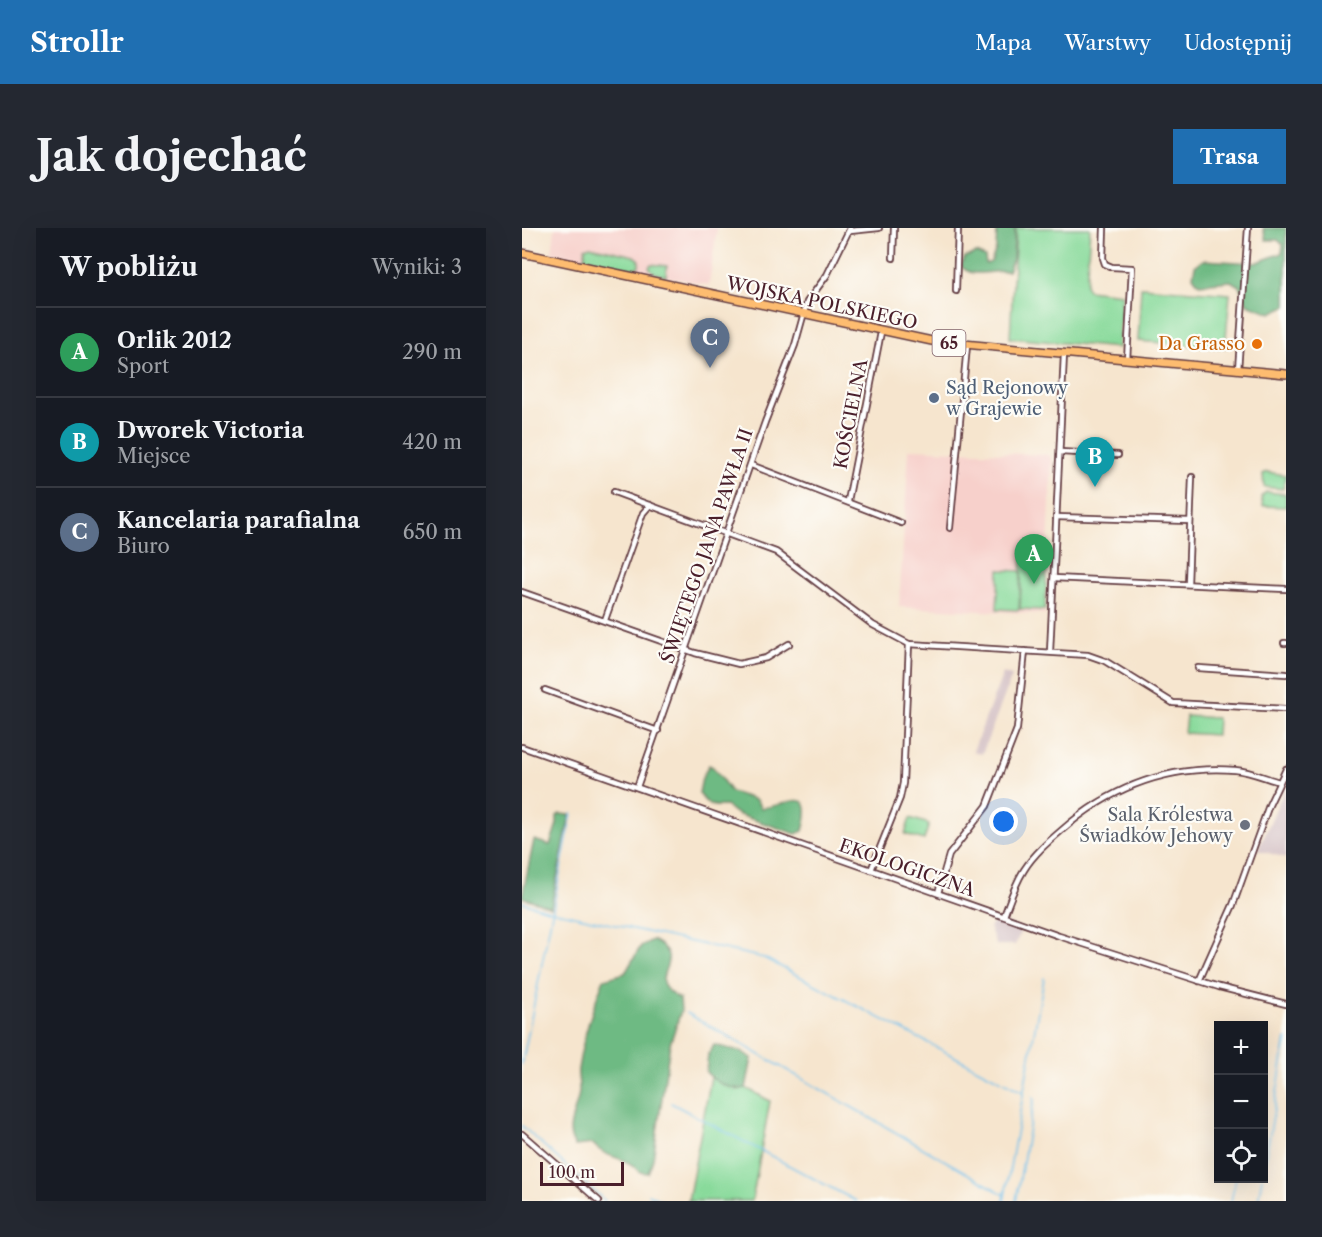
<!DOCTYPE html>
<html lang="pl">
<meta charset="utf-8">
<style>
body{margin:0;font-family:"Libre Caslon Text",serif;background:#242831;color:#f1f3f6}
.controls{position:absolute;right:18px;bottom:18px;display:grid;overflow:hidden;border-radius:0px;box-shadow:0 6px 24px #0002}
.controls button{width:54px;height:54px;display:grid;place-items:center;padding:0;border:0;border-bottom:2px solid #363941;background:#171b24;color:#f1f3f6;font:30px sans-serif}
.scale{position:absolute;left:18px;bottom:15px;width:84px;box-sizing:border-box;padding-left:6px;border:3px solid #4a1f2b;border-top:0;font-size:16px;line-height:21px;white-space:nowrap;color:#4a1f2b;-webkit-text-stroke:4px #fdfcf7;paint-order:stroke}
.you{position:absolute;left:482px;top:594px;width:21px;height:21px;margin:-15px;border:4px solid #fff;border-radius:50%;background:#1a73e8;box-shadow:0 0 0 9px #1a73e833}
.badge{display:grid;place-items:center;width:39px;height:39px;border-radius:50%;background:#1f6fb2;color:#fff;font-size:20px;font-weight:700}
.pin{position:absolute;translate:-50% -50px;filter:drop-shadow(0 2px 3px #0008)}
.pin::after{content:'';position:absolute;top:32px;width:21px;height:18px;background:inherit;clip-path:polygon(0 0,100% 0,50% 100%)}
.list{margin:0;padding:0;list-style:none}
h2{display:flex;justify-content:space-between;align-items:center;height:78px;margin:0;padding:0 24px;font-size:26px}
h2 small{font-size:20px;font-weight:400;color:#9ea1a6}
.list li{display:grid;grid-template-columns:39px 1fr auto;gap:18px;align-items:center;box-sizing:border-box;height:90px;padding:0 24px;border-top:2px solid #363941}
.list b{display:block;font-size:22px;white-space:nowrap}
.list p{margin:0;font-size:20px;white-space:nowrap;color:#9ea1a6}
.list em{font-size:20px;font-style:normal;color:#9ea1a6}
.icon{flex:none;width:33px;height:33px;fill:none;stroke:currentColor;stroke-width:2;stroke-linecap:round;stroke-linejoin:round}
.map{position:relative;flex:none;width:764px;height:973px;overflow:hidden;border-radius:0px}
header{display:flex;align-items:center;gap:36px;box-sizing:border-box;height:84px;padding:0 30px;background:#1f6fb2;color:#fff}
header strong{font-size:28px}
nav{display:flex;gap:33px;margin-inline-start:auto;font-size:21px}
.intro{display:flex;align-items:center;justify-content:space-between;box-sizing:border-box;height:144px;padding:0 36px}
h1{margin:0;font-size:42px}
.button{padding:15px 27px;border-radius:0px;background:#1f6fb2;color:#fff;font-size:21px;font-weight:700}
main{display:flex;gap:36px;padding:0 36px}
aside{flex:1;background:#171b24;border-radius:0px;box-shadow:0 6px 24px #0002}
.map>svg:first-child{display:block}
</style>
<header>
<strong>Strollr</strong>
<nav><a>Mapa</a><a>Warstwy</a><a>Udostępnij</a></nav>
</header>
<div class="intro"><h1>Jak dojechać</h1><a class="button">Trasa</a></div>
<main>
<aside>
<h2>W pobliżu<small>Wyniki: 3</small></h2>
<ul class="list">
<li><span class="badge" style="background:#2e9e5b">A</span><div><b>Orlik 2012</b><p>Sport</p></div><em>290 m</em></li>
<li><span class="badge" style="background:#0f9aa8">B</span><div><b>Dworek Victoria</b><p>Miejsce</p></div><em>420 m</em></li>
<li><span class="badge" style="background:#5c6f8a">C</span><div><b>Kancelaria parafialna</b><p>Biuro</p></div><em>650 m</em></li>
</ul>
</aside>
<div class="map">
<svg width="764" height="973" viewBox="0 0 764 973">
<rect width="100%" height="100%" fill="#fdfcf7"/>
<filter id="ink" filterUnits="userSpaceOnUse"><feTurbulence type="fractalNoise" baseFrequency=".0167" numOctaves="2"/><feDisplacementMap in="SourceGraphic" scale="12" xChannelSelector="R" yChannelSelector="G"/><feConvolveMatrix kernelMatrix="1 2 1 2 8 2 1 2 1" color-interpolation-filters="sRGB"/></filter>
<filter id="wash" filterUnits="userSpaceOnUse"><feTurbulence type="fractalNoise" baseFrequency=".008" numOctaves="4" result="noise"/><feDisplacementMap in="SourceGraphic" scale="24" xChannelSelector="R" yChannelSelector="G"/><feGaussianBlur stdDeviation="1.35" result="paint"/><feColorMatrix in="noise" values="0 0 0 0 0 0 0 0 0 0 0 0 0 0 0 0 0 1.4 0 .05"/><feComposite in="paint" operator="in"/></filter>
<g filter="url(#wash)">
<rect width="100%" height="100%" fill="#f6e5ce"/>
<g fill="#f7d0cb">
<polygon points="33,0 195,0 187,57 30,26"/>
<polygon points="387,221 526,227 530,232 523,386 377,379"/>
</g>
<g fill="#d2bec2">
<polygon points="481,445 490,448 460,526 451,523"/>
<polygon points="764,558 764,630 736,622"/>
<polygon points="476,691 500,700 493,717 474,717 468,700 472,693"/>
</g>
<g fill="#89da9b" stroke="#6a7c63" stroke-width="1.5">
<polygon points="494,0 568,0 564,59 566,62 600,66 596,120 488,110"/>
<polygon points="68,18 112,28 117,31 117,38 112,41 63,30 63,20"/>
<polygon points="129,36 145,38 144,48 132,45 127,39"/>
<polygon points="619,59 708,66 703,120 616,113"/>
<polygon points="745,244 764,247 761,261 742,259 741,246"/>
<polygon points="744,264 764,266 764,279 741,278 739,269"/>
<polygon points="500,330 525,331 523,382 498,381"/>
<polygon points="477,342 499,343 497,382 475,381"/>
<polygon points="664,488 695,490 694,507 662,505"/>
<polygon points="388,590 407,596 402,612 383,606"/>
<polygon points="189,849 215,862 224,860 248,873 230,973 166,973"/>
</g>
<g fill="#6eba83" stroke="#5c6c57" stroke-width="1.5">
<path d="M475,0h18l-2,31 -5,12c-15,-1 -37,8 -47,-5l4,-9 11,-4 9,4 1,7 5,-2 5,-13z"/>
<polygon points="741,0 764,0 764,78 749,85 725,76 717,58 709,53 677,56 671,48 673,38 681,32 733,35 760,25 761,17 756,12 744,12"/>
<path d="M187,537l4,2 18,25 25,8 5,8c27,-2 55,-26 42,23l-7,3 -59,-20 -11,-8c-14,1 -19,0 -27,-13l3,-15z"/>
<polygon points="38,586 48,587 29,679 0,669 12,612 28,617 35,596 35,588"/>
<path d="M130,712c42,21 -15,37 28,59l1,12 -11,33 -17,115 -5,14 -8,-1c-11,-15 -35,-13 -47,-28l-18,2c-12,-17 2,-35 4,-54 1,-7 -2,-15 -1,-23 5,-32 14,-60 26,-90l21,-6 16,-27z"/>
<path d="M192,817l28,7 10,6 -6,30c-15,3 -30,-5 -40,-16l2,-17z"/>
</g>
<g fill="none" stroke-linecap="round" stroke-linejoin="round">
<g stroke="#71c1ec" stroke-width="1.5">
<polyline points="0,674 30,683 242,730 501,864"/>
<polyline points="165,785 483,967"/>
<polyline points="0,836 50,585"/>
<polyline points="149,875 334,973"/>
<polyline points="0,898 83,973"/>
<polyline points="742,940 764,811"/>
<polyline points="126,966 140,973"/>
<polyline points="482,973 522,750"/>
<polyline points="494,973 512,871 510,868"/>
<polyline points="709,973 714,950"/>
<polyline points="736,973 740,950"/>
</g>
</g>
</g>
<g filter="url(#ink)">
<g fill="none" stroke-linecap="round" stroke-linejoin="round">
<g stroke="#643d43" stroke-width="8">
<g id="street">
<polyline points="582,0 581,30 583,36 590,39 610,40 605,132"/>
<polyline points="328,3 357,0"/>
<polyline points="371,30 372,0"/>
<polyline points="434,63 436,0"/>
<polyline points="716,142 726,0"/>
<polyline points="538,224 596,227"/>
<polyline points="229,237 379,295"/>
<polyline points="92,264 254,324 351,397 387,416 566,427 583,433 651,475 764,481"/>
<polyline points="326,273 359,104"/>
<polyline points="534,289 668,293"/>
<polyline points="428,300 445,118"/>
<polyline points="532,350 764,361"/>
<polyline points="666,356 670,249"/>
<polyline points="0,364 173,425 217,436 244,430 267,416"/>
<polyline points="83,392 121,285 128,277"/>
<polyline points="762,415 764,415"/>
<polyline points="528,424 542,126"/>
<polyline points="676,440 764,446"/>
<polyline points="23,462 136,503"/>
<polyline points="0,519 537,708 697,759 764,776"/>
<polyline points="115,559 243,194 273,117 285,74 305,47 328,0"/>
<polyline points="349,642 378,570 381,555 387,416"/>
<polyline points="416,665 427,627 465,578 495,501 503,423"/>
<path d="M482,688c6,-16 11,-32 20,-46 10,-16 24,-28 38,-40 49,-43 107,-65 173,-60 15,1 30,8 44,12"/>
<polyline points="677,753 711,677 747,577 764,541"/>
<polyline points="0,906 77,973"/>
</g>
</g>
<g stroke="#643d43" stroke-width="10">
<polyline id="primary" points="0,25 410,113 764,146"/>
</g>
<use href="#street" stroke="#fff" stroke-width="4.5"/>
<use href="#primary" stroke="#fdbc70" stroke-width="7"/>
</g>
</g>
<circle fill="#e8710a" stroke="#fdfcf7" stroke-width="2" cx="735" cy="116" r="6"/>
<circle fill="#5c6f8a" stroke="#fdfcf7" stroke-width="2" cx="412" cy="170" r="6"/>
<circle fill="#6b7280" stroke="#fdfcf7" stroke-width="2" cx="723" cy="597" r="6"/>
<g text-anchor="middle" stroke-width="4.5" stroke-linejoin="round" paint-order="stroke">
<rect fill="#fdfcf7" stroke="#806168" stroke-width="1.5" x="410.5" y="102" width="33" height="26" rx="4.5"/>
<g font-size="16" font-weight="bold" fill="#4a1f2b">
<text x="427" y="121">65</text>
</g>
<g font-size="18" fill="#4a1f2b" stroke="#fdfcf7">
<text transform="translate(300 75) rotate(12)" y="6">WOJSKA POLSKIEGO</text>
<text transform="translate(329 186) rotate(-79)" y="6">KOŚCIELNA</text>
<text transform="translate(185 318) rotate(-71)" y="6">ŚWIĘTEGO JANA PAWŁA II</text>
<text transform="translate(385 640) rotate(19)" y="6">EKOLOGICZNA</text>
</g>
<g font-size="18" fill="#c56008" stroke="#fdfcf7" text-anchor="end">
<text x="723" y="122">Da Grasso</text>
</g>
<g font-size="18" fill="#4e5e75" stroke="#fdfcf7" text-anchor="start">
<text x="424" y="166">Sąd Rejonowy<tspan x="424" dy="21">w Grajewie</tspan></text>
</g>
<g font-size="18" fill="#5b616d" stroke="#fdfcf7" text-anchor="end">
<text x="711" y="593">Sala Królestwa<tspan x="711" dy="21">Świadków Jehowy</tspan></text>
</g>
</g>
</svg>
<div class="controls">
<button>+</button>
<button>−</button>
<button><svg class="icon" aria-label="locate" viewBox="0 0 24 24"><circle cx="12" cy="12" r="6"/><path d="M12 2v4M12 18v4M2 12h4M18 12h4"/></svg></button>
</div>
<div class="scale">100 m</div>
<div class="you"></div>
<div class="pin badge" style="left:512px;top:356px;background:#2e9e5b">A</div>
<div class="pin badge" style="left:573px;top:259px;background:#0f9aa8">B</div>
<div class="pin badge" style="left:188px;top:140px;background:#5c6f8a">C</div>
</div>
</main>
